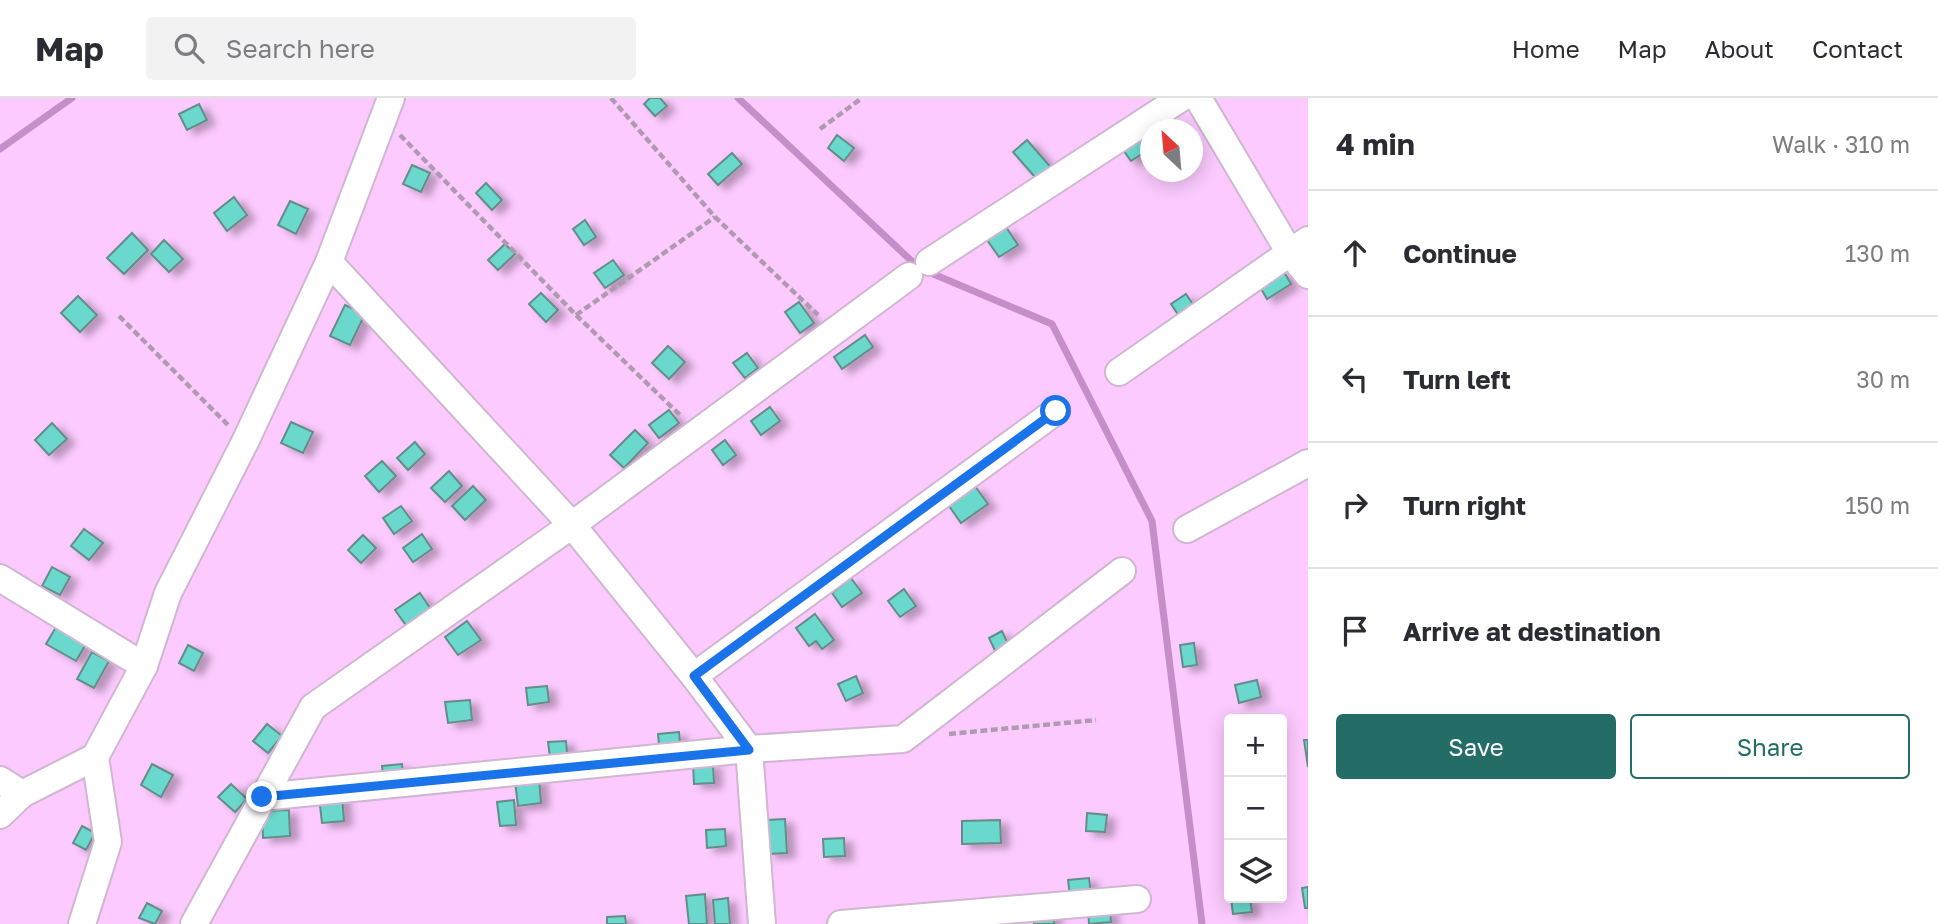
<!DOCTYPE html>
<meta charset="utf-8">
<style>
body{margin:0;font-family:"Golos Text",sans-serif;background:#f2f2f3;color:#2b2b33}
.controls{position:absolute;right:21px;bottom:21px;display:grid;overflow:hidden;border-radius:7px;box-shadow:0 4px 18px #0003}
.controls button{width:63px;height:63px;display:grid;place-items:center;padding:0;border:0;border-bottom:2px solid #e1e1e2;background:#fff;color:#2b2b33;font:35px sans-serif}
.compass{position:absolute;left:1140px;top:21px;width:63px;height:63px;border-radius:50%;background:#fff;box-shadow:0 4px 18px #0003;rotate:334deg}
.stop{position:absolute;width:21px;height:21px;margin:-16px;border:5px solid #1a73e8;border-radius:50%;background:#fff}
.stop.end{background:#1a73e8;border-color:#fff;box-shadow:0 2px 7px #0008}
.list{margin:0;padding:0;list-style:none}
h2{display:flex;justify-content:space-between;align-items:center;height:91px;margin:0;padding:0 28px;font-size:30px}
h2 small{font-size:23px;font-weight:400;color:#7c7c81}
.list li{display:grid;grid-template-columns:46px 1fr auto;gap:21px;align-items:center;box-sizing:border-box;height:126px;padding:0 28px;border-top:2px solid #e1e1e2}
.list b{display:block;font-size:26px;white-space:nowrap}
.list em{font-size:23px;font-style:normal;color:#7c7c81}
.actions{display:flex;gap:14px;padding:21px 28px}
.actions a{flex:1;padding:16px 0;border:2px solid #236d66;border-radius:7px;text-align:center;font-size:24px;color:#236d66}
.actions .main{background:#236d66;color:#fff}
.icon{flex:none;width:38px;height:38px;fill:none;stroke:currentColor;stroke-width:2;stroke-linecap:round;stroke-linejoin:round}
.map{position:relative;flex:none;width:1308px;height:826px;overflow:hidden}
header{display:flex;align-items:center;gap:42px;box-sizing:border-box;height:98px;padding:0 35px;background:#fff;border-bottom:2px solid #e1e1e2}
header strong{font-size:33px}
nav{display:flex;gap:38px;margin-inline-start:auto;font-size:24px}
.search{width:490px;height:63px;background:#f2f2f3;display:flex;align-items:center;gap:18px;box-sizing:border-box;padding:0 24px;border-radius:7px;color:#7c7c81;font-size:26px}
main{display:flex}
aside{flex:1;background:#fff}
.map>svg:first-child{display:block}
</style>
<header>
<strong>Map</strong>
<div class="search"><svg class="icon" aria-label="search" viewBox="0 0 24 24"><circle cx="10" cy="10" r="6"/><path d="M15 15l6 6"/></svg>Search here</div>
<nav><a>Home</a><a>Map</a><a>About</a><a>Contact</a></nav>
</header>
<main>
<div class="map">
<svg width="1308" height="826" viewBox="0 0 1308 826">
<defs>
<filter id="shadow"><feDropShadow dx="8" dy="4.5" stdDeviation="3.5" flood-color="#0004"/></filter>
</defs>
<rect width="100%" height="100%" fill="#fde2fe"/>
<path fill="#fccafe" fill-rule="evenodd" d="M0,0h1308v826h-1308zM1150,32h42v42h-42zM1229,621h53v179h-53z"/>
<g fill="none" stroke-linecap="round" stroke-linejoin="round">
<g stroke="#c58ec8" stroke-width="7">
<polyline points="738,0 919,170 1052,226 1152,423 1202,826"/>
<polyline points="0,51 72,0"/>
</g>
</g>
<g fill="#6ad8cd" stroke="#638d88" stroke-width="2" filter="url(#shadow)">
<polygon points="650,0 660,0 667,8 655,18 644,6"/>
<polygon points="199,6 207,22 187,32 179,16"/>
<polygon points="837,37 854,50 844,63 828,50"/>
<polygon points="1139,37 1148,52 1131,63 1121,49"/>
<polygon points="1027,42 1055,74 1041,86 1013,54"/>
<polygon points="732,55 742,66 718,87 708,76"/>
<polygon points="412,67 430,75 421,94 403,86"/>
<polygon points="486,85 502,102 492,112 476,95"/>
<polygon points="234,99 247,117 227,133 214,115"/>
<polygon points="290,103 308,111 296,136 278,127"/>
<polygon points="585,122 596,139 584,147 573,131"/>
<polygon points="1006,129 1018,147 999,159 987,142"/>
<polygon points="132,135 148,152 124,176 107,160"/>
<polygon points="164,142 183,161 169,174 151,156"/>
<polygon points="505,146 515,156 498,172 488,162"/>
<polygon points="613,162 624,177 605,190 594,175"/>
<polygon points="1283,172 1291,186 1267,201 1259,187"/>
<polygon points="541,195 558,212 546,224 529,206"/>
<polygon points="1186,196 1196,211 1181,221 1171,206"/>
<polygon points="78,198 97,217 80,234 61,215"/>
<polygon points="799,204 814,225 800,235 785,214"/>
<polygon points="345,207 365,216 350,247 330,238"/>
<polygon points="865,237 873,249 842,271 834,259"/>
<polygon points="668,248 685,264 669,281 652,265"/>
<polygon points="747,255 758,270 745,280 733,265"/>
<polygon points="770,309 780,323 761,337 751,323"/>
<polygon points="669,312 679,325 659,340 649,327"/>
<polygon points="291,324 313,334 303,355 281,345"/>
<polygon points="52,325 67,341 49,357 35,342"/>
<polygon points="635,332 648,345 624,370 610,357"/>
<polygon points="725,342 736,357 723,367 712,352"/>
<polygon points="415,344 425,356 408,372 397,360"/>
<polygon points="382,363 396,378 379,394 365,378"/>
<polygon points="449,373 462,388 445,404 431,390"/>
<polygon points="473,388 486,402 465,422 452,408"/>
<polygon points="975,388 988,406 961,425 949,408"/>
<polygon points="401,408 412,423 394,436 383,420"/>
<polygon points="84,431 103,445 89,462 71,448"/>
<polygon points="422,436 432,451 413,464 403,450"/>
<polygon points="363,437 376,450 361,465 348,452"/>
<polygon points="52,469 70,479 60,497 42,488"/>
<polygon points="851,480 862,495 842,509 832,495"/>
<polygon points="904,491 916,508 900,519 888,503"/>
<polygon points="420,495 432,513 408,530 395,512"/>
<polygon points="815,516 834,542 822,551 816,543 809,548 796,530"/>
<polygon points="467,523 481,542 458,557 445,539"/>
<polygon points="56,529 86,546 76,563 46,546"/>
<polygon points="1002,533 1011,553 998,559 989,540"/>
<polygon points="1194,545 1197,567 1183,569 1180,547"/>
<polygon points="188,547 203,555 194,573 179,565"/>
<polygon points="92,554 109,563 94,590 77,581"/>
<polygon points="856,578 863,595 846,603 838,586"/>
<polygon points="1257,582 1261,599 1239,605 1235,587"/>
<polygon points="547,588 549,604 528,607 526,590"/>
<polygon points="470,602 472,622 448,625 445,604"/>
<polygon points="267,626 282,638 268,655 253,643"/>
<polygon points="679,634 681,656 660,658 658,636"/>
<polygon points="1304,642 1308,642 1308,669"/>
<polygon points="566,643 568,665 551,667 548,644"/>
<polygon points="152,666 173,677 161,699 141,687"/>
<polygon points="402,666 404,684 384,686 382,668"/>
<polygon points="693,666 713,666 714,685 694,686"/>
<polygon points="539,680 541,705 518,708 515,683"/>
<polygon points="231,686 247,701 235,714 218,699"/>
<polygon points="342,697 344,723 322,725 319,699"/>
<polygon points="514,702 516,727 500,728 497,704"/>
<polygon points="289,712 290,738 263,740 262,713"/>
<polygon points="1087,715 1107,717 1105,734 1086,733"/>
<polygon points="785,721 787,755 768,756 766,722"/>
<polygon points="1000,722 1001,745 962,746 962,723"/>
<polygon points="82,728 95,735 86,752 73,745"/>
<polygon points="725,731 726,748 707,750 706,732"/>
<polygon points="844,740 845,758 824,759 823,741"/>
<polygon points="1089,780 1091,796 1070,798 1068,782"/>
<polygon points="1308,789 1308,810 1305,810 1302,790"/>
<polygon points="705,796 707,826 689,826 686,798"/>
<polygon points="728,800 730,826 715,826 713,802"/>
<polygon points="1231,800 1250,800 1252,814 1233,816"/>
<polygon points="147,805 162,813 155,826 139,820"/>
<polygon points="1053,809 1054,826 1034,826 1033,811"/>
<polygon points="1088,809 1110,812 1111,824 1089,826"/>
<polygon points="625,818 626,826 607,826 607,819"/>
</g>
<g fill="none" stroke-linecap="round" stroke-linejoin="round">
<g stroke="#d0b6d1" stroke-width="30">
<g id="minor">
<polyline points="1198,0 1290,155 1308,177"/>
<polyline points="329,164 572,427 694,578 749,651 762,826"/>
<polyline points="929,164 1181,0"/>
<polyline points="1119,274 1308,142"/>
<polyline points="1187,431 1308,365"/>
<polyline points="0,480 144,568"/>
<polyline points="694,578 1056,313"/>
<polyline points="0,682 22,696"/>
<polyline points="262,699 749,651 903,641 1122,473"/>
<polyline points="0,717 22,696 95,659 144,568 168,495 245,344 329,164 391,0"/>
<polyline points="82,826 108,744 95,659"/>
<polyline points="194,826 313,609 572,427 909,178"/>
<polyline points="841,826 1137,801"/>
</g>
</g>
<g stroke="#af9bb0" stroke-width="4.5" stroke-dasharray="7 3.5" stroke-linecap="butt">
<polyline points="611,0 715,119 818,217"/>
<polyline points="820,31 862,0"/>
<polyline points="400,37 576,217 681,318"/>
<polyline points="576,217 715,119"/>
<polyline points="119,218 229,328"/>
<polyline points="949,636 1096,622"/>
</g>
<use href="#minor" stroke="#fff" stroke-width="26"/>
</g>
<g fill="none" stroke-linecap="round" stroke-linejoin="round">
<polyline stroke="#1a73e8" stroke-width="9" points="262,699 749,652 694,578 1056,313"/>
</g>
</svg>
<div class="controls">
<button>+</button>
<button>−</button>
<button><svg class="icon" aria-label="layers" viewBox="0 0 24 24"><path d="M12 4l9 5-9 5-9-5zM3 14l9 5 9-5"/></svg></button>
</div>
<svg class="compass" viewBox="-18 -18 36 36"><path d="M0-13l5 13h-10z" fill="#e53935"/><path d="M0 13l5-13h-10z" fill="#7c7c81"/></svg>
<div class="stop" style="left:1056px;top:313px"></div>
<div class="stop end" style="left:262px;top:699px"></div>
</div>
<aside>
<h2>4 min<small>Walk · 310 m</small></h2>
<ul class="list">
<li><svg class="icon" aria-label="ahead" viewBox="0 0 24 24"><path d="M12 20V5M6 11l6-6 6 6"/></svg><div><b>Continue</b></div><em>130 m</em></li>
<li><svg class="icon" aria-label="left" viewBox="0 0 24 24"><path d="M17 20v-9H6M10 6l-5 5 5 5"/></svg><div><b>Turn left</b></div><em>30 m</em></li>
<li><svg class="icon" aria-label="right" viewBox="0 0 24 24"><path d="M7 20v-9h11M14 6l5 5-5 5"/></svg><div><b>Turn right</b></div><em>150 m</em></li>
<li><svg class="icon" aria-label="arrive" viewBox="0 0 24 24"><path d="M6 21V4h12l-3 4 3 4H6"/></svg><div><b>Arrive at destination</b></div></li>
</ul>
<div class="actions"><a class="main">Save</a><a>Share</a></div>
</aside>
</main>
